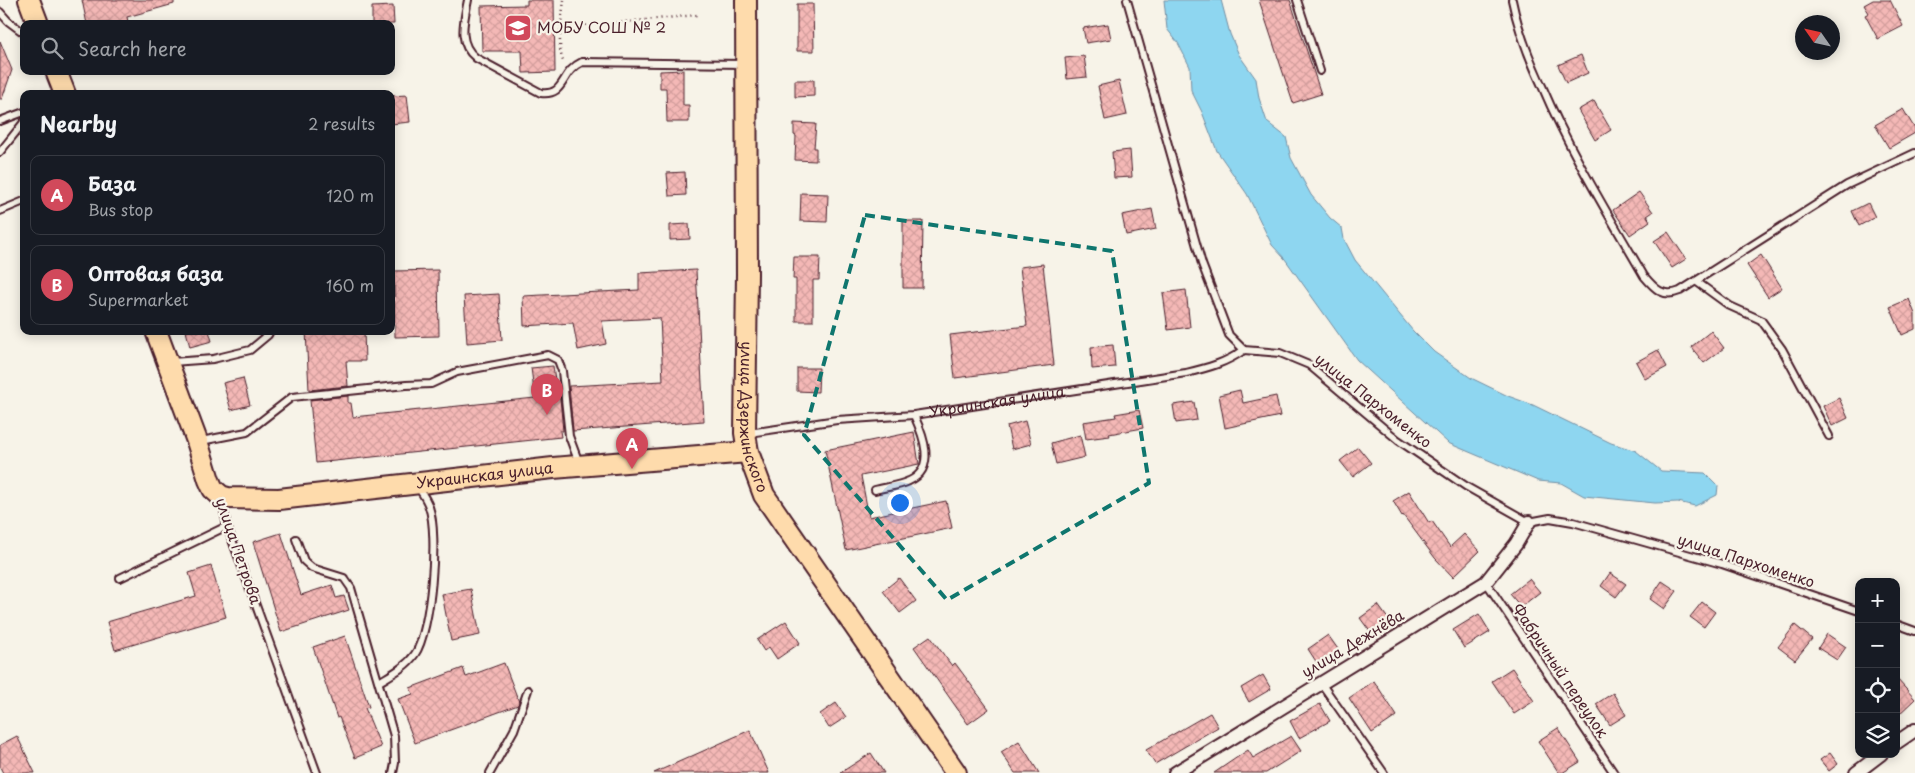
<!DOCTYPE html>
<meta charset="utf-8">
<style>
body{margin:0;font-family:"Playpen Sans",sans-serif;background:#242831;color:#f1f3f6}
.controls{position:absolute;right:15px;bottom:15px;display:grid;overflow:hidden;border-radius:10px;box-shadow:0 2px 12px #0003}
.controls button{width:45px;height:45px;display:grid;place-items:center;padding:0;border:0;border-bottom:1px solid #363941;background:#171b24;color:#f1f3f6;font:25px sans-serif}
.compass{position:absolute;left:1795px;top:15px;width:45px;height:45px;border-radius:50%;background:#171b24;box-shadow:0 2px 12px #0003;rotate:304deg}
.you{position:absolute;left:899px;top:502px;width:18px;height:18px;margin:-12px;border:4px solid #fff;border-radius:50%;background:#1a73e8;box-shadow:0 0 0 8px #1a73e833}
.badge{display:grid;place-items:center;width:32px;height:32px;border-radius:50%;background:#d1495b;color:#fff;font-size:16px;font-weight:700}
.pin{position:absolute;translate:-50% -41px;filter:drop-shadow(0 1px 2px #0008)}
.pin::after{content:'';position:absolute;top:26px;width:18px;height:15px;background:inherit;clip-path:polygon(0 0,100% 0,50% 100%)}
.list{margin:0;padding:0;list-style:none}
h2{display:flex;justify-content:space-between;align-items:center;height:65px;margin:0;padding:0 20px;font-size:21px}
h2 small{font-size:16px;font-weight:400;color:#9ea1a6}
.list li{display:grid;grid-template-columns:32px 1fr auto;gap:15px;align-items:center;box-sizing:border-box;height:80px;margin:0 10px 10px;padding:0 10px;border:1px solid #363941;border-radius:10px}
.list b{display:block;font-size:19px;white-space:nowrap}
.list p{margin:0;font-size:16px;white-space:nowrap;color:#9ea1a6}
.list em{font-size:16px;font-style:normal;color:#9ea1a6}
.icon{flex:none;width:28px;height:28px;fill:none;stroke:currentColor;stroke-width:2;stroke-linecap:round;stroke-linejoin:round}
.map{position:relative;flex:none;width:1915px;height:773px;overflow:hidden}
.search{position:absolute;background:#171b24;box-shadow:0 2px 12px #0003;left:20px;top:20px;width:375px;height:55px;display:flex;align-items:center;gap:12px;box-sizing:border-box;padding:0 18px;border-radius:10px;color:#9ea1a6;font-size:19px}
.panel{position:absolute;background:#171b24;box-shadow:0 2px 12px #0003;left:20px;top:90px;width:375px;height:245px;border-radius:10px}
.map>svg:first-child{display:block}
</style>
<div class="map">
<svg width="1915" height="773" viewBox="0 0 1915 773">
<defs>
<pattern id="building-cross-hatch" width="8" height="8" patternUnits="userSpaceOnUse" patternTransform="scale(1.25)"><rect width="8" height="8" fill="#f4b8b6"/><path d="M0 0l8 8M0 8l8-8" fill="none" stroke="#d39e9d"/></pattern>
</defs>
<rect width="100%" height="100%" fill="#f7f3e8"/>
<filter id="ink" filterUnits="userSpaceOnUse"><feTurbulence type="fractalNoise" baseFrequency=".02" numOctaves="2"/><feDisplacementMap in="SourceGraphic" scale="10" xChannelSelector="R" yChannelSelector="G"/><feConvolveMatrix kernelMatrix="1 2 1 2 8 2 1 2 1" color-interpolation-filters="sRGB"/></filter>
<g filter="url(#ink)">
<polygon fill="#8ed6f0" stroke="#738da1" points="1164,0 1221,0 1230,34 1239,55 1256,79 1259,98 1267,122 1286,137 1291,158 1311,195 1330,218 1342,228 1344,239 1355,260 1413,331 1434,352 1471,378 1508,396 1533,405 1611,443 1636,451 1661,471 1705,473 1718,486 1717,495 1695,506 1678,502 1655,503 1584,496 1561,483 1538,481 1448,443 1357,360 1285,259 1272,245 1247,194 1217,151 1202,112 1191,90 1190,67 1178,43 1167,29"/>
<g fill="url(#building-cross-hatch)" stroke="#4a1f2b">
<polygon points="82,0 174,0 174,4 127,17 128,22 87,24"/>
<polygon points="527,0 554,0 555,72 523,73 522,51 482,51 481,6 527,5"/>
<polygon points="1259,0 1290,0 1321,94 1293,103"/>
<polygon points="1873,0 1890,0 1903,26 1878,39 1865,15 1869,13 1864,5"/>
<polygon points="797,4 813,4 814,51 797,51"/>
<polygon points="393,6 394,24 372,24 372,7"/>
<polygon points="1108,24 1111,39 1086,43 1083,28"/>
<polygon points="0,41 12,70 2,99 0,99"/>
<polygon points="1581,55 1588,73 1566,83 1558,65"/>
<polygon points="1084,56 1087,77 1067,79 1065,58"/>
<polygon points="683,70 683,105 689,105 689,122 667,122 666,88 660,88 660,71"/>
<polygon points="795,80 814,80 814,96 795,97"/>
<polygon points="1119,81 1127,115 1105,120 1098,86"/>
<polygon points="407,95 410,122 391,124 391,96"/>
<polygon points="1594,101 1611,130 1595,140 1578,110"/>
<polygon points="1903,109 1915,129 1915,133 1889,148 1875,125"/>
<polygon points="794,123 816,124 814,148 816,148 816,161 795,160 796,136 794,135"/>
<polygon points="1130,150 1132,177 1114,178 1112,152"/>
<polygon points="685,172 686,195 669,196 667,173"/>
<polygon points="1639,192 1653,212 1647,216 1650,221 1630,235 1613,210"/>
<polygon points="801,193 828,194 827,222 800,221"/>
<polygon points="1868,203 1875,217 1859,226 1852,211"/>
<polygon points="1152,209 1156,229 1126,235 1122,215"/>
<polygon points="903,221 923,221 922,288 903,288"/>
<polygon points="689,224 690,239 670,240 670,225"/>
<polygon points="1668,232 1686,259 1672,268 1654,241"/>
<polygon points="1761,255 1782,288 1768,297 1747,265"/>
<polygon points="794,257 820,257 819,280 813,280 813,321 796,321 796,279 793,279"/>
<polygon points="1043,264 1054,365 955,378 950,335 1027,326 1020,267"/>
<polygon points="438,270 439,336 395,337 394,271"/>
<polygon points="696,270 704,421 573,431 569,386 663,381 660,318 602,321 606,344 578,350 573,323 524,326 523,296 639,290 639,273"/>
<polygon points="1186,290 1190,327 1168,330 1163,293"/>
<polygon points="499,294 502,340 467,343 464,296"/>
<polygon points="1909,299 1915,314 1915,329 1902,335 1890,307"/>
<polygon points="186,331 209,331 212,341 190,347"/>
<polygon points="306,331 364,331 365,361 346,361 348,386 309,390"/>
<polygon points="1711,331 1724,348 1704,363 1691,347"/>
<polygon points="1113,345 1115,367 1092,369 1091,347"/>
<polygon points="1658,350 1667,367 1645,379 1636,362"/>
<polygon points="553,366 556,387 559,387 563,431 560,431 561,437 316,463 310,400 348,396 348,403 351,403 353,417 535,398 531,368"/>
<polygon points="797,368 819,368 818,392 797,391"/>
<polygon points="243,378 250,405 231,410 223,383"/>
<polygon points="1240,390 1243,403 1276,396 1280,416 1225,428 1219,395"/>
<polygon points="1839,398 1848,418 1832,426 1823,406"/>
<polygon points="1194,402 1197,420 1176,423 1173,405"/>
<polygon points="1139,410 1143,428 1109,434 1110,436 1086,439 1083,422 1116,417 1115,414"/>
<polygon points="1025,421 1031,444 1012,449 1007,426"/>
<polygon points="914,432 919,464 861,476 869,517 946,501 952,528 846,550 825,450"/>
<polygon points="1080,435 1085,457 1056,464 1051,443"/>
<polygon points="1358,447 1371,463 1353,477 1340,461"/>
<polygon points="1409,491 1429,523 1432,521 1450,547 1464,534 1480,551 1453,577 1435,558 1403,515 1402,516 1393,501"/>
<polygon points="281,533 301,595 332,585 336,598 344,596 349,610 281,632 253,542"/>
<polygon points="211,566 226,617 115,650 107,622 196,596 189,573"/>
<polygon points="1610,573 1626,584 1616,597 1601,586"/>
<polygon points="899,578 916,601 900,613 883,591"/>
<polygon points="1529,579 1540,592 1521,607 1510,594"/>
<polygon points="1662,581 1677,591 1664,609 1650,599"/>
<polygon points="471,589 480,635 451,641 442,594"/>
<polygon points="1702,602 1715,612 1704,627 1690,617"/>
<polygon points="1378,605 1389,620 1371,633 1360,618"/>
<polygon points="1479,614 1490,632 1464,648 1453,630"/>
<polygon points="786,621 800,643 777,659 769,647 764,651 757,640"/>
<polygon points="1795,625 1812,639 1795,660 1778,647"/>
<polygon points="1827,634 1846,647 1837,660 1818,648"/>
<polygon points="1328,635 1340,652 1319,666 1308,649"/>
<polygon points="345,636 369,707 365,708 381,747 355,758 339,717 337,718 313,647"/>
<polygon points="930,636 952,666 955,663 989,709 968,724 914,647"/>
<polygon points="504,663 519,702 518,705 415,743 398,699 413,694 410,688 463,668 466,677"/>
<polygon points="1512,668 1534,701 1514,714 1492,681"/>
<polygon points="1263,675 1271,689 1249,702 1241,688"/>
<polygon points="1896,678 1915,699 1896,717"/>
<polygon points="1374,681 1397,716 1372,733 1349,698"/>
<polygon points="1613,693 1626,715 1610,725 1596,704"/>
<polygon points="836,703 846,717 829,728 820,714"/>
<polygon points="1320,704 1330,721 1299,738 1290,721"/>
<polygon points="1210,713 1218,727 1155,764 1146,750"/>
<polygon points="1558,728 1580,762 1562,773 1559,773 1538,741"/>
<polygon points="750,730 769,773 654,773"/>
<polygon points="17,736 35,773 3,773 0,767 0,745"/>
<polygon points="1291,736 1301,751 1266,773 1214,773 1248,750 1253,758"/>
<polygon points="1019,741 1039,773 1015,773 1001,752"/>
<polygon points="871,753 884,773 840,773"/>
<polygon points="1830,753 1838,764 1829,771 1820,760"/>
</g>
<g fill="none" stroke-linecap="round" stroke-linejoin="round">
<g stroke="#4a1f2b" stroke-width="10">
<g id="lane">
<path d="M468,0c-4,21 -11,43 8,58l65,35c25,3 19,-21 41,-31l162,2"/>
<polyline points="1127,0 1202,264 1229,335 1244,350 1280,353 1309,365 1398,440 1467,487 1529,522 1550,518 1573,522 1722,564 1859,611"/>
<polyline points="1297,0 1320,71"/>
<path d="M1512,0c6,30 17,58 30,86 28,66 66,128 102,190 11,13 19,22 36,15l167,-106 68,-32"/>
<polyline points="0,12 8,21 24,33"/>
<polyline points="0,121 24,112"/>
<polyline points="0,152 24,122"/>
<polyline points="0,211 24,201"/>
<polyline points="1697,282 1730,306 1761,320 1782,349 1829,436"/>
<polyline points="172,362 213,359 250,350 268,335 270,331"/>
<path id="s1" d="M749,433l88,-13 77,-5 272,-42c21,-5 40,-10 58,-23"/>
<polyline points="201,441 247,432 292,397 406,385 431,384 457,372 548,355 558,360 562,371 569,436 579,463"/>
<path d="M875,490c11,-3 24,-4 34,-9 28,-12 14,-46 5,-66"/>
<polyline points="222,501 227,526 317,773"/>
<polyline points="296,539 304,561 312,568 344,578 351,588 394,736 395,763 393,773"/>
<polyline points="120,578 227,526"/>
<polyline points="1486,582 1614,773"/>
<polyline points="1896,624 1915,631"/>
<path d="M379,682c13,-8 27,-15 36,-28 16,-23 24,-120 14,-147 -2,-7 -7,-14 -11,-20"/>
<polyline points="1321,683 1384,773"/>
<polyline points="490,773 514,730 528,690"/>
</g>
</g>
<g stroke="#4a1f2b" stroke-width="16">
<g id="street">
<polyline points="1896,743 1915,730"/>
<polyline points="1175,773 1486,582 1516,544 1529,522"/>
<polyline points="1856,773 1881,754"/>
</g>
</g>
<g stroke="#4a1f2b" stroke-width="24">
<g id="primary">
<polyline points="29,0 38,24"/>
<path id="s2" d="M746,0l1,274 -2,159 3,19 16,43 192,278"/>
<polyline points="56,71 65,94"/>
<path id="s3" d="M156,331l41,110 12,39 4,9 8,7 7,2 51,1 274,-31 195,-16"/>
</g>
</g>
<g stroke="#4a1f2b" stroke-width="2.5" stroke-dasharray="1 4" stroke-linecap="butt">
<path d="M564,0c-2,17 -8,48 0,63"/>
<polyline points="561,28 697,15"/>
</g>
<use href="#lane" stroke="#f7f3e8" stroke-width="6"/>
<use href="#street" stroke="#f7f3e8" stroke-width="12"/>
<use href="#primary" stroke="#fedbac" stroke-width="20"/>
</g>
</g>
<path fill="none" stroke="#0f766e" stroke-width="4" stroke-dasharray="10 6" stroke-linejoin="round" d="M865,215l247,36 37,232 -202,117 -143,-165z"/>
<defs>
<g id="school-square" transform="scale(1.4375)"><rect x="-9" y="-9" width="18" height="18" rx="4" fill="#d1495b" stroke="#f7f3e8"/><path d="M0-5L7-2L0 1L-7-2ZM-4 1L0 2.5L4 1V4Q0 6-4 4Z" fill="#fff"/></g>
</defs>
<g fill-rule="evenodd">
<use href="#school-square" x="518" y="28"/>
</g>
<g text-anchor="middle" stroke-width="4.5" stroke-linejoin="round" paint-order="stroke">
<g font-size="15" fill="#4a1f2b" stroke="#f7f3e8" text-anchor="start">
<text x="537" y="33">МОБУ СОШ № 2</text>
</g>
<g font-size="15" fill="#4a1f2b" stroke="#f7f3e8">
<text transform="translate(1373 401) rotate(38)" y="5">улица Пархоменко</text>
<text dy="5" stroke="none"><textPath href="#s1" startOffset="250">Украинская улица</textPath></text>
<text dy="5" stroke="none"><textPath href="#s2" startOffset="418">улица Дзержинского</textPath></text>
<text dy="5" stroke="none"><textPath href="#s3" startOffset="444">Украинская улица</textPath></text>
<text transform="translate(238 551) rotate(71)" y="5">улица Петрова</text>
<text transform="translate(1746 561) rotate(18)" y="5">улица Пархоменко</text>
<text transform="translate(1353 644) rotate(-31)" y="5">улица Дежнёва</text>
<text transform="translate(1560 671) rotate(56)" y="5">Фабричный переулок</text>
</g>
</g>
</svg>
<div class="controls">
<button>+</button>
<button>−</button>
<button><svg class="icon" aria-label="locate" viewBox="0 0 24 24"><circle cx="12" cy="12" r="6"/><path d="M12 2v4M12 18v4M2 12h4M18 12h4"/></svg></button>
<button><svg class="icon" aria-label="layers" viewBox="0 0 24 24"><path d="M12 4l9 5-9 5-9-5zM3 14l9 5 9-5"/></svg></button>
</div>
<svg class="compass" viewBox="-18 -18 36 36"><path d="M0-13l5 13h-10z" fill="#e53935"/><path d="M0 13l5-13h-10z" fill="#9ea1a6"/></svg>
<div class="you"></div>
<div class="pin badge" style="left:632px;top:469px">A</div>
<div class="pin badge" style="left:547px;top:415px">B</div>
<div class="search"><svg class="icon" aria-label="search" viewBox="0 0 24 24"><circle cx="10" cy="10" r="6"/><path d="M15 15l6 6"/></svg>Search here</div>
<section class="panel">
<h2>Nearby<small>2 results</small></h2>
<ul class="list">
<li><span class="badge">A</span><div><b>База</b><p>Bus stop</p></div><em>120 m</em></li>
<li><span class="badge">B</span><div><b>Оптовая база</b><p>Supermarket</p></div><em>160 m</em></li>
</ul>
</section>
</div>
